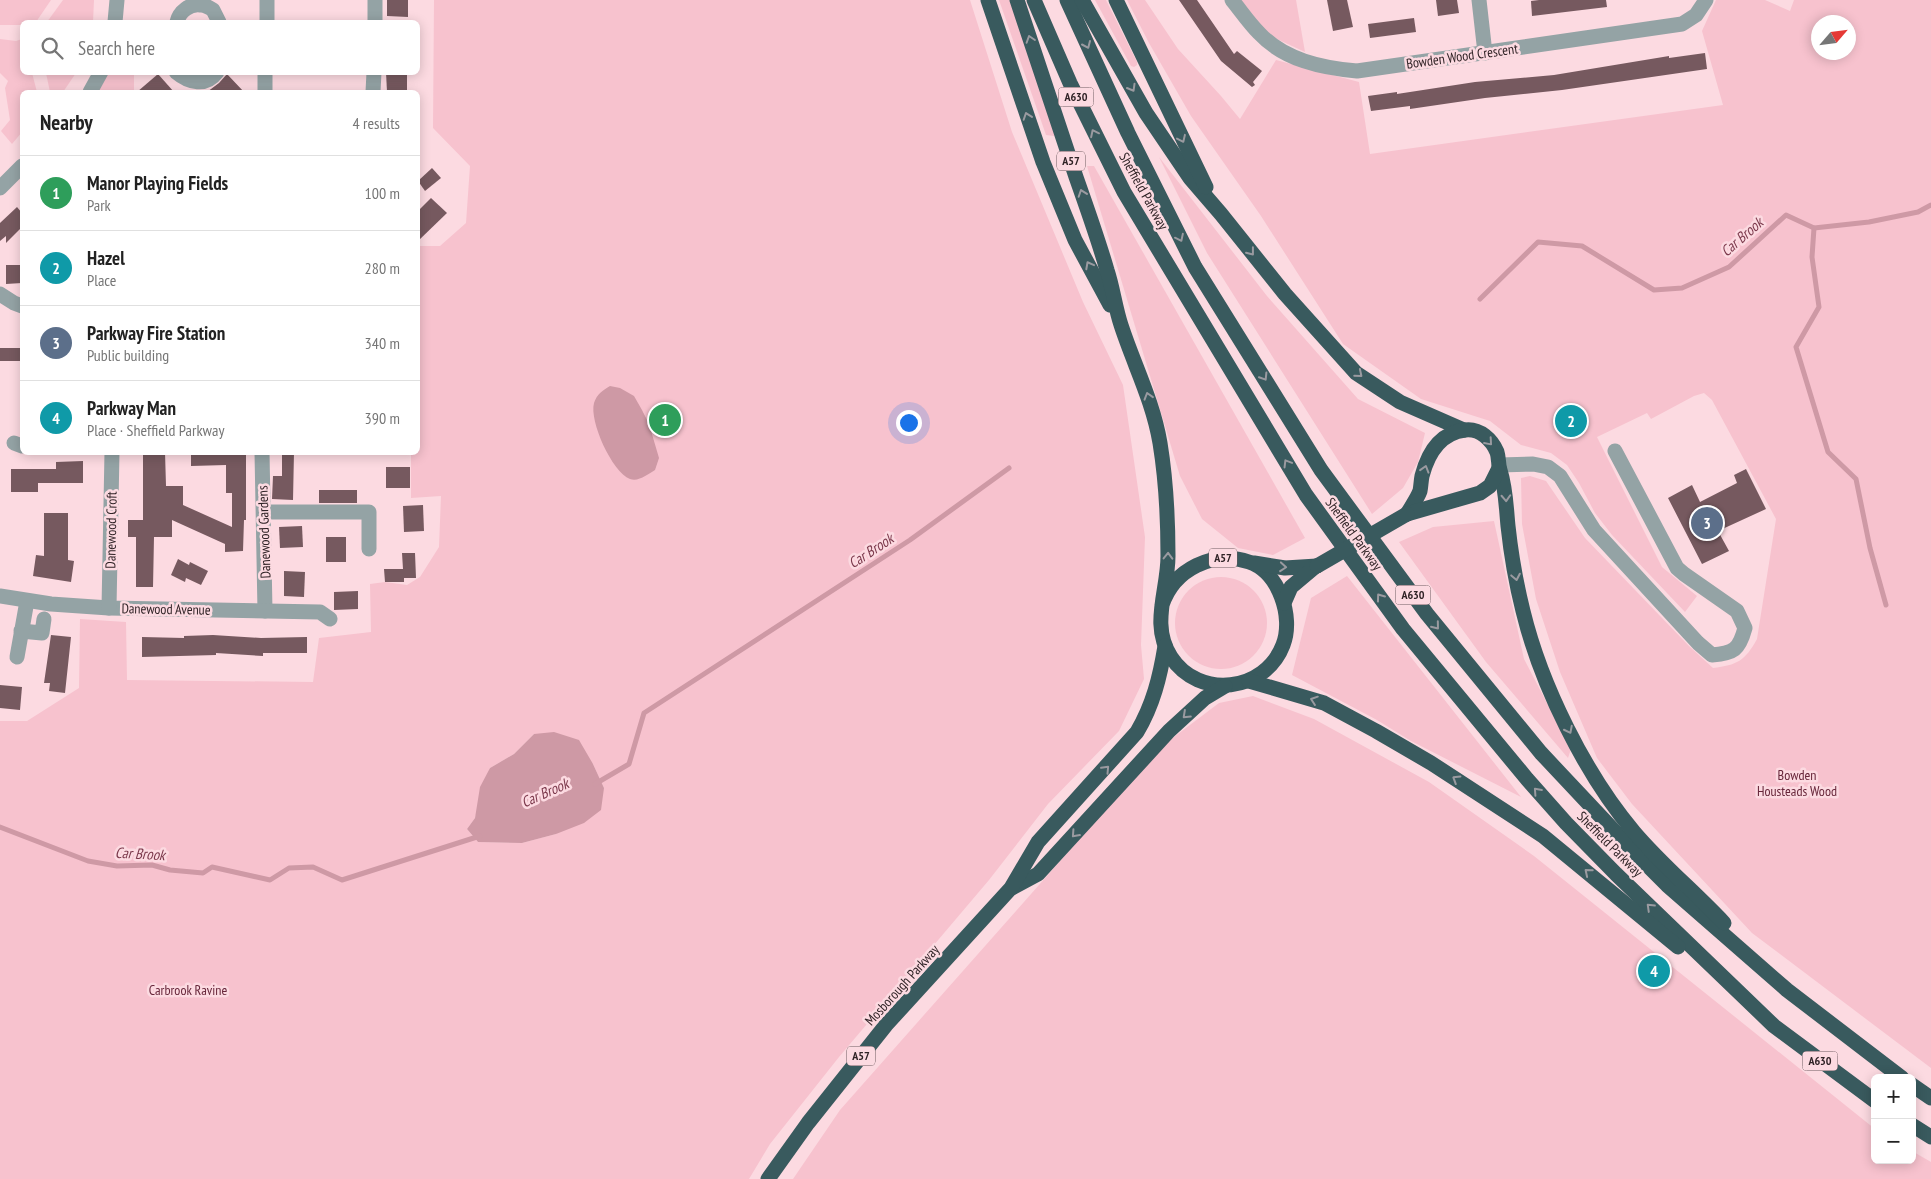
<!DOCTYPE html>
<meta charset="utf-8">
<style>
body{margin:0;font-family:"PT Sans Narrow",sans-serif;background:#f6f6f6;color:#222}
.controls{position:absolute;right:15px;bottom:15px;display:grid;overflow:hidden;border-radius:8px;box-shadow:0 2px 12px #0003}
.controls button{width:45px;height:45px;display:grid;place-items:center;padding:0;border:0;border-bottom:1px solid #e0e0e0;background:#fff;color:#222;font:25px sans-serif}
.compass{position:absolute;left:1811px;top:15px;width:45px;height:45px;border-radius:50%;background:#fff;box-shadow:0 2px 12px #0003;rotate:62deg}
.you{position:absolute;left:908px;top:422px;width:18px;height:18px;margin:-12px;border:4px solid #fff;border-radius:50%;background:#1a73e8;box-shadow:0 0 0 8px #1a73e833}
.badge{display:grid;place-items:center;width:32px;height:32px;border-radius:50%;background:#d93025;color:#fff;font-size:16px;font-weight:700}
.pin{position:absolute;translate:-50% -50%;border:2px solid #fff;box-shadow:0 1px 5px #0006}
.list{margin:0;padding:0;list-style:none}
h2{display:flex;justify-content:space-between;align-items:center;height:65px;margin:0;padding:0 20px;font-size:21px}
h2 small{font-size:16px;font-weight:400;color:#767676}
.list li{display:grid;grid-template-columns:32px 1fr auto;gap:15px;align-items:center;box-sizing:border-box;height:75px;padding:0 20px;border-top:1px solid #e0e0e0}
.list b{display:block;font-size:19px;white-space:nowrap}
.list p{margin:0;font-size:16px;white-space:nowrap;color:#767676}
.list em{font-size:16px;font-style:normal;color:#767676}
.icon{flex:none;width:28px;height:28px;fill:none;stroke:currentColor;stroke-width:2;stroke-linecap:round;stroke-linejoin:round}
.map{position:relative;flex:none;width:1931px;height:1179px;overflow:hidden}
.search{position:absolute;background:#fff;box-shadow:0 2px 12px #0003;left:20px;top:20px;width:400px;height:55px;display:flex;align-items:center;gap:12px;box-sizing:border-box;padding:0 18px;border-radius:8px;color:#767676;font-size:19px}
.panel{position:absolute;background:#fff;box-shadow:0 2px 12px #0003;left:20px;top:90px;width:400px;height:365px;border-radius:8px}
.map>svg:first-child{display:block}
</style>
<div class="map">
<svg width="1931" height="1179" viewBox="0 0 1931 1179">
<rect width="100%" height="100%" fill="#fcdae1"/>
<g fill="#f7c2ce" fill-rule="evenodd">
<polygon points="0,0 51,0 36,22 22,22 22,25 0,25"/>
<polygon points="63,0 94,0 93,22 47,22"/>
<path d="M434,0h536l42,132 71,170 40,83 22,152 -4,108 3,34 -25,52 -71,73 -59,76 -150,177 -69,87 -21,35h-749v-458h27l52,-33 1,-69 46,3 1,58 186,2 6,-44 52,-6 -1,-48 15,-2 22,3 13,-8 19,-30 2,-51 -30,2v-45l7,-1v-206h22l26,-23 4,-57 -37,-38zM534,734l59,30 11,24 -48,46 -34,9 -44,-1 -11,-13 8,-11 15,-50 24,-14z"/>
<polygon points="999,0 1014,0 1056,132 1054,136 1046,135"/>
<polygon points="1095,0 1106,0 1137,62 1137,65 1134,67 1131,66"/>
<path d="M1127,0h18l33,49 43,47 19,23 36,-59 83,22 11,72 353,-49 -21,-74 14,-31h49l25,11 4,-11h137v1068l-179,-135 -120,-129 -35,-46 -37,-86 -24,-73 -14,-75 -1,-46 9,-2 16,5 39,57 104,108 24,22c24,-3 32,-7 44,-29l19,-120 -64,-119 -8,-7 -10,3 -43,23 -4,-6 -50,24 65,130 35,29 -12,16 -73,-77 -17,-22 -16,-30 -12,-18 -16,-12 -30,-8 -31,-24 -69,-22 -78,-55 -82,-128 -70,-100 -42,-73zM1818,22h30v30h-30z"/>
<polygon points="1238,0 1296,0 1305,52 1266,34"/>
<polygon points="0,39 16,41 22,39 22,72 32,73 37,92 22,92 22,132 12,144 1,131 10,120 5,88 8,81 0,73"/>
<polygon points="46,73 46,72 76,73 63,92 50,92"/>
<polygon points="106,73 134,73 134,92 97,92"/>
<polygon points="1159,157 1267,296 1358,399 1425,433 1418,462 1403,488 1372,514 1207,253"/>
<polygon points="1094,166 1305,538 1273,555 1238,548 1202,519 1180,476 1087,166"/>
<polygon points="1494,521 1524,659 1571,749 1568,758 1486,662 1399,542 1433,527"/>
<polygon points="1347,576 1521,797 1411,741 1377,720 1292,675 1311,598"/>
<circle cx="1221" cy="623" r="46"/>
<polygon points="1253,696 1314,719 1429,782 1534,856 1875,1129 1875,1160 1912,1160 1912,1151 1931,1162 1931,1179 793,1179 840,1110 1099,817 1170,740 1219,703"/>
</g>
<g fill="#ce99a5">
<path d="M610,386l10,2 14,8 8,14 7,14 10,34 -4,12c-7,4 -16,12 -25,9 -18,-7 -41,-58 -36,-76 3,-9 8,-12 16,-17z"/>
<polygon points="554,732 579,740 593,764 604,788 601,810 584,823 556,834 522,843 478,842 467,829 475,818 480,787 490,768 514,754 534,734"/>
</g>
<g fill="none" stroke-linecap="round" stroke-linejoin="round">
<g stroke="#ce99a5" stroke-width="5">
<polyline points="1814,228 1812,257 1819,307 1796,347 1828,452 1856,479 1870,548 1886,605"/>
<polyline points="1480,299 1538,242 1582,246 1654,290 1682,288 1729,267 1786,215 1814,228 1869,222 1918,212 1931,205"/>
<polyline points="595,784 629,764 644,713 910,540 1009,468"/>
<polyline points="0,827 88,861 117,866 152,865 170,870 203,873 212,867 270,880 289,868 313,867 342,880 480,836"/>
</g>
</g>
<g fill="#76595f">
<polygon points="387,0 408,0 408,17 387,16"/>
<polygon points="1179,0 1197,0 1234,54 1237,51 1262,71 1253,82 1255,85 1252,87 1221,61"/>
<polygon points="1327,0 1347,0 1353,27 1333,31"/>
<polygon points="1436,0 1457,0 1459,13 1438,16"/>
<polygon points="1539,0 1606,0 1607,7 1532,16 1531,1"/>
<polygon points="1414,18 1416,32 1370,38 1368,24"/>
<polygon points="1705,53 1707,69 1562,90 1485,98 1410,109 1410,106 1371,111 1368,96 1397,92 1397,94 1475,82 1554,75 1669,56 1669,58"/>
<polygon points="386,72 407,72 407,92 387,92"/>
<polygon points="158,74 174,92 137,92"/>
<polygon points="227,74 244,92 207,92 219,83"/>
<polygon points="432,168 441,178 425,191 418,181"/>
<polygon points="431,198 447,213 418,241 418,211"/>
<polygon points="17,207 22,213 22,227 6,243 6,236 0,241 0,223"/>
<polygon points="6,265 22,265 22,283 6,284"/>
<rect x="0" y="348" width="22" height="13"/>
<polygon points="143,452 165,452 166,486 183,486 183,505 232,527 232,493 226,493 226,465 191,466 191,452 246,452 246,520 244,520 243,551 225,552 225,544 172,520 172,537 154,537 153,587 136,587 136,537 128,537 128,520 143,520"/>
<polygon points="282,452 294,452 293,500 272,499 273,476 282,476"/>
<polygon points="83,461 83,483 38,483 38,492 11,492 11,469 56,469 56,462"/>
<rect x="386" y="467" width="24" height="21"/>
<polygon points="1746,469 1766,509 1718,531 1729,551 1702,564 1668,498 1692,485 1700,502 1737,483 1734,475"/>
<rect x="319" y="490" width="38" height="13"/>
<polygon points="423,505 424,531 404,532 403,506"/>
<polygon points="44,513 68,513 68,560 74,561 71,582 33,576 36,555 44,556"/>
<polygon points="302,526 303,547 280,548 279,527"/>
<rect x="326" y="537" width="20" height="25"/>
<polygon points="402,553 415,553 416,578 404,578 404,582 385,582 384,569 403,569"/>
<polygon points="178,559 189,565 190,562 208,571 201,585 186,578 185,582 171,575"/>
<polygon points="284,571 305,572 304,597 284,596"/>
<polygon points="358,591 358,609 334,610 334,592"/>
<polygon points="51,635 71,637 65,693 49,691 50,683 44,683"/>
<polygon points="213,635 261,638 307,637 307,653 263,653 263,656 216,653 216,655 142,657 142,637 184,638 184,636"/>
<polygon points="0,685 22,687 20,710 0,708"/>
</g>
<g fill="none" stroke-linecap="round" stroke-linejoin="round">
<g stroke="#94a3a5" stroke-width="15">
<path d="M1232,0c9,11 17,23 27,33 25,27 63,35 98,38l325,-47 14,-9 10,-15"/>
<polyline points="1479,0 1485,53"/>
<polyline points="115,22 117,0"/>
<path d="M177,22c2,-10 13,-19 24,-17 4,0 9,3 12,5l6,12"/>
<polyline points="267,22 267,0"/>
<polyline points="375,22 375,0"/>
<path d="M176,72c13,11 30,15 41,0"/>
<polyline points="90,92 101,72"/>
<polyline points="265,92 265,72"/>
<polyline points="373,92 374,72"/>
<polyline points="0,188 22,166"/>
<polyline points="0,294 14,303 22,306"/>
<polyline points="14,443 22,446"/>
<polyline points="262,452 265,611"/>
<path d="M1499,465l34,-1 15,3 12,9 34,54 104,113 14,12c22,-2 27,-5 33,-27l-8,-17 -53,-37 -7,-6 -62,-117"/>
<polyline points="264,512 369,512 369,549"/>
<polyline points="0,596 51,604 109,608 320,612 330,619"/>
<polyline points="109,608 112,452"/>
<polyline points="21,631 42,633 44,619"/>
<polyline points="17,657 27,601"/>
</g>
<g stroke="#395a5e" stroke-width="15">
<polyline points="988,0 1043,162 1075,240 1110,305"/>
<path d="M1017,0c20,59 39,118 59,177 11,31 22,62 31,93 6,18 8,37 14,55 13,40 32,76 39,118 6,37 8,76 8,113 0,35 -18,69 3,101 28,43 94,35 112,-12 11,-28 -4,-73 -34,-83 -36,-12 -75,7 -87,43"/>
<polyline points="1034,0 1070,83 1124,192 1306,495 1403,629 1527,779 1566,823 1616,874 1774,1026 1875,1101"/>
<polyline points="1067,0 1128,133 1195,267 1321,470 1427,614 1541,753 1635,853 1667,885 1787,990 1902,1078"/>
<polyline points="1082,0 1146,113 1190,178 1221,214 1285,294 1356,373 1400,402 1464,430"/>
<polyline points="1116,0 1206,187"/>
<path d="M1407,514c4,-7 10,-15 13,-23 1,-5 1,-10 2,-15 6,-23 18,-43 43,-46 15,-2 27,10 32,22 2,6 1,12 3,18 6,19 6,36 8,56 3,28 8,57 15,85 18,74 62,163 111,221 28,33 61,60 90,91"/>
<polyline points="1407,514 1480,493 1490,486 1499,468"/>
<polyline points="1254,563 1285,568 1317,566"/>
<polyline points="1284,603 1291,587 1316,566"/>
<polyline points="1249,681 1324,703 1376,731 1431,763 1543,836 1678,947"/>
<polyline points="1012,888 1038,874 1169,731 1205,698 1225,686"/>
<polyline points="1912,1085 1931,1098"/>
<polyline points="1912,1125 1931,1137"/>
<path d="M768,1179l40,-56 78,-98 125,-137 27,-46 99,-110c16,-27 23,-55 28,-86"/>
</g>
<polyline stroke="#395a5e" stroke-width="15" points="1317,566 1407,514"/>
</g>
<defs><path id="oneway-chevron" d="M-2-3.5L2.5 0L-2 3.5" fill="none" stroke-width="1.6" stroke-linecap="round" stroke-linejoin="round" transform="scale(1.25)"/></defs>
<g stroke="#9a9aa0">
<use href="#oneway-chevron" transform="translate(1030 39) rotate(-108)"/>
<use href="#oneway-chevron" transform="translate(1087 45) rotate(66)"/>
<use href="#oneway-chevron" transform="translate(1132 88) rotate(60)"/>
<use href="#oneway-chevron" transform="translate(1027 116) rotate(-109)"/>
<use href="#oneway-chevron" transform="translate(1094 133) rotate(-116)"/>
<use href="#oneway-chevron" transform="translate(1182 139) rotate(65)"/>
<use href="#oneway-chevron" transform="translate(1082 193) rotate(-109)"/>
<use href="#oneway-chevron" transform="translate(1180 238) rotate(64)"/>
<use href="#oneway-chevron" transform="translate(1251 252) rotate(52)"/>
<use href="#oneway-chevron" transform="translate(1089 265) rotate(-118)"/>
<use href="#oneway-chevron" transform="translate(1359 374) rotate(40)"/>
<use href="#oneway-chevron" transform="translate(1264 377) rotate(58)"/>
<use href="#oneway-chevron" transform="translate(1148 396) rotate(-107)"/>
<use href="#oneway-chevron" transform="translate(1489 442) rotate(49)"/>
<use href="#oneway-chevron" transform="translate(1287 463) rotate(-121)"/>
<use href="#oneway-chevron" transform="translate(1425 469) rotate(-73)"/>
<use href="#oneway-chevron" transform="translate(1506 498) rotate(87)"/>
<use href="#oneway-chevron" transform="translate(1168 556) rotate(-89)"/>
<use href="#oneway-chevron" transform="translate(1283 567) rotate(5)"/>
<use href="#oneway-chevron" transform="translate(1516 577) rotate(79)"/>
<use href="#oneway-chevron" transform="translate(1380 597) rotate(-126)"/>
<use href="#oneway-chevron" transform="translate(1436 626) rotate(51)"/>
<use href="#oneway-chevron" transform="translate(1314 700) rotate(-161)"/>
<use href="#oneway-chevron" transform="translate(1186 715) rotate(137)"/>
<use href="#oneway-chevron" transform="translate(1569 730) rotate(63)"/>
<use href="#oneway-chevron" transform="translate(1106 769) rotate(-47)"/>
<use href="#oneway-chevron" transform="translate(1456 779) rotate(-148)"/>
<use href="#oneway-chevron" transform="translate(1537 791) rotate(-132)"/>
<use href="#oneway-chevron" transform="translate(1075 834) rotate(132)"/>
<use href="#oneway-chevron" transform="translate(1588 872) rotate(-140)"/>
<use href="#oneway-chevron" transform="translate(1650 907) rotate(-136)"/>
</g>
<g text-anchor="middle" stroke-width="5" stroke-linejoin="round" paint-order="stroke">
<g fill="#fcdae1" stroke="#6d5a5e" stroke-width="1">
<rect x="1058.5" y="87.5" width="35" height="19" rx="4"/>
<rect x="1057" y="151.5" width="28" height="19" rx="4"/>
<rect x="1209" y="548.5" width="28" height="19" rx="4"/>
<rect x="1395.5" y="585.5" width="35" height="19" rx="4"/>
<rect x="847" y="1046.5" width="28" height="19" rx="4"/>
<rect x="1802.5" y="1051.5" width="35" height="19" rx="4"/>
</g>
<g font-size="12" font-weight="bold" fill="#302326">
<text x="1076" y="101">A630</text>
<text x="1071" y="165">A57</text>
<text x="1223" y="562">A57</text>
<text x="1413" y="599">A630</text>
<text x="861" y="1060">A57</text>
<text x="1820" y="1065">A630</text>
</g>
<g font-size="14" fill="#302326" stroke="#fcdae1">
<text transform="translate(1462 56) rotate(-8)" y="5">Bowden Wood Crescent</text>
<text transform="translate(1144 191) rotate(61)" y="5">Sheffield Parkway</text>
<text transform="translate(111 530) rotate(-89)" y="5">Danewood Croft</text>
<text transform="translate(264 532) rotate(-92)" y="5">Danewood Gardens</text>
<text transform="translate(1354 534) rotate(54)" y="5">Sheffield Parkway</text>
<text transform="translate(166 609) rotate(1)" y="5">Danewood Avenue</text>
<text transform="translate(1610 844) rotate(45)" y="5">Sheffield Parkway</text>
<text transform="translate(902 985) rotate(-48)" y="5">Mosborough Parkway</text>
</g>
<g font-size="14" fill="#67263a" stroke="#fcdae1">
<text x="1797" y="780">Bowden<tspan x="1797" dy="16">Housteads Wood</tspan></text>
<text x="188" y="995">Carbrook Ravine</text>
</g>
<g font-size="15" font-style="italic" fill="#7c394c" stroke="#fcdae1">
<text transform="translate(1742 237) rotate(-41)" y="5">Car Brook</text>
<text transform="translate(871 551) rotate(-33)" y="5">Car Brook</text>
<text transform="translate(545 793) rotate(-24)" y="5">Car Brook</text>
<text transform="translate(140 854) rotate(3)" y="5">Car Brook</text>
</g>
</g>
</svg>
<div class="controls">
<button>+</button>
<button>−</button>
</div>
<svg class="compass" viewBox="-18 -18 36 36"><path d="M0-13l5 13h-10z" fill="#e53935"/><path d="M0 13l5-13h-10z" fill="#767676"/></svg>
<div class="you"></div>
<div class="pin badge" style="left:665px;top:420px;background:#2e9e5b">1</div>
<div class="pin badge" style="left:1571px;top:421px;background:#0f9aa8">2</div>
<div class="pin badge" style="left:1707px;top:523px;background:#5c6f8a">3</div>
<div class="pin badge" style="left:1654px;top:971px;background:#0f9aa8">4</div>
<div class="search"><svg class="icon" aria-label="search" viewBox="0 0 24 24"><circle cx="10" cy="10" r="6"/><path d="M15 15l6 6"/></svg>Search here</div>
<section class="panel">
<h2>Nearby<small>4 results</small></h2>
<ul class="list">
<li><span class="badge" style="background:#2e9e5b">1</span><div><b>Manor Playing Fields</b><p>Park</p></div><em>100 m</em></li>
<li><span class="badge" style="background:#0f9aa8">2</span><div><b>Hazel</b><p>Place</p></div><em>280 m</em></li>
<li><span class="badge" style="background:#5c6f8a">3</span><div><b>Parkway Fire Station</b><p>Public building</p></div><em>340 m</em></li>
<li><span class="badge" style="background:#0f9aa8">4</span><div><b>Parkway Man</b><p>Place · Sheffield Parkway</p></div><em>390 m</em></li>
</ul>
</section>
</div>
